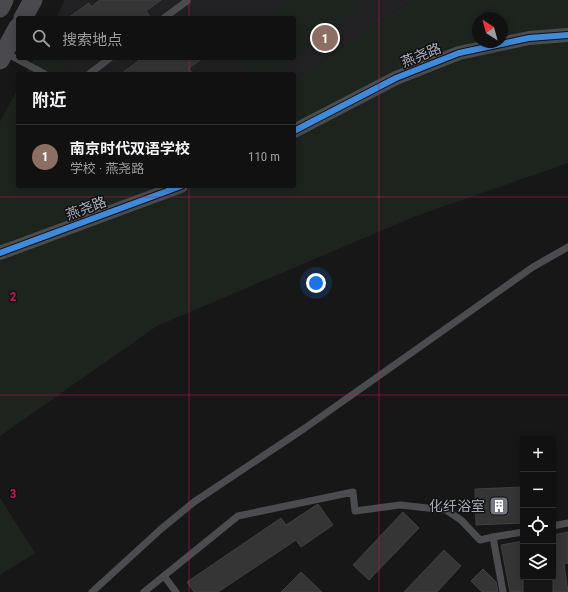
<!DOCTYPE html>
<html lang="zh">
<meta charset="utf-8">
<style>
body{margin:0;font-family:"Roboto Condensed","Noto Sans SC",sans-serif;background:#1a1a1a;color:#f1f3f6}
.controls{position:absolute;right:12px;bottom:12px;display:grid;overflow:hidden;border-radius:4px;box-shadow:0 2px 10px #0003}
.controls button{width:36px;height:36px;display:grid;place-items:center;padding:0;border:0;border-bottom:1px solid #303131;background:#111;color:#f1f3f6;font:20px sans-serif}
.compass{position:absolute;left:472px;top:12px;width:36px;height:36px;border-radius:50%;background:#111;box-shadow:0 2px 10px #0003;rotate:324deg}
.you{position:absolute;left:316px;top:283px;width:14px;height:14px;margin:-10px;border:3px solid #fff;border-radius:50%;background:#1a73e8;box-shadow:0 0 0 6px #1a73e833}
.badge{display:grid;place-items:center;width:26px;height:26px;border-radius:50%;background:#db2777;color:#fff;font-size:13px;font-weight:700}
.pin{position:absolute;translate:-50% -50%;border:2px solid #fff;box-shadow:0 1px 4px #0006}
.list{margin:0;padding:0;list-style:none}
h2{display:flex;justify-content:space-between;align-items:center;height:52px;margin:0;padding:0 16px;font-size:17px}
h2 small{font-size:13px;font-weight:400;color:#9c9d9f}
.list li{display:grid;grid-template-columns:26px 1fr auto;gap:12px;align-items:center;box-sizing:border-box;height:64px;padding:0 16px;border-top:1px solid #303131}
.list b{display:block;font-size:15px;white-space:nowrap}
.list p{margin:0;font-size:13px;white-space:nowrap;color:#9c9d9f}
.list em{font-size:13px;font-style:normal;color:#9c9d9f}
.icon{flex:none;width:22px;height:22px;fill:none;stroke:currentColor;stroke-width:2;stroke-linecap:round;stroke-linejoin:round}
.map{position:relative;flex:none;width:568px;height:592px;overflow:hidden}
.search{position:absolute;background:#111;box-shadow:0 2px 10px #0003;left:16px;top:16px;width:280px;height:44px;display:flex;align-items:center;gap:10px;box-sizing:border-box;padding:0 14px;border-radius:4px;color:#9c9d9f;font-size:15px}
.panel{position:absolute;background:#111;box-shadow:0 2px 10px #0003;left:16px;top:72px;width:280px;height:116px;border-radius:4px}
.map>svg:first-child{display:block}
</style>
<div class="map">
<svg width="568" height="592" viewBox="0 0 568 592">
<rect width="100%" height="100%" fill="#171717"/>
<polygon fill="#212123" points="65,0 412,0 294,80 294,74 69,74 57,58 294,58 294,18 56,18"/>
<g fill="#1d241e" fill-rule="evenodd">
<polygon points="289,0 355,0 358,5 294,58 294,18 267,18"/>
<path d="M412,0h156v163l-152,53 -259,110 -157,110v-314l18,-34v98h276v-106zM478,18h24v24h-24z"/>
<polygon points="34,58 57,58 69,74 26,74"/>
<polygon points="242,58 294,58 274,74 251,74 241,60"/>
<polygon points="0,498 35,553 0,575"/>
</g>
<g fill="#353536" stroke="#3f4043">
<polygon points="100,0 161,0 146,11 151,18 68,18 89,3 91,7"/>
<polygon points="142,58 203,58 189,68 193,74 121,74"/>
<polygon points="523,487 523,523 476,525 475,489"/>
<polygon points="318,504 333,525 301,547 296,540 218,592 194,592 187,582 281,518 286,525"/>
<polygon points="403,512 419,528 369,580 353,565"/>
<polygon points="568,532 568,563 564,564 568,592 553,592 553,535"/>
<polygon points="523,541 523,592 510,592 501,545"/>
<polygon points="444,550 461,566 437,592 404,592"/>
<polygon points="483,569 496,582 498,592 482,592 471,581"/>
<polygon points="301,572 322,592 281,592"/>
</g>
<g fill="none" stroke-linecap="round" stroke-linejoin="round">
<g stroke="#4b4c50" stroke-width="7">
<polyline points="164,18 187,1"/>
<polyline points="4,52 45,74"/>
<polyline points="89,74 110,58"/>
<polyline points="553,526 568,523"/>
<polyline points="164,576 176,592"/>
<polyline points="92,592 161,529 194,502 305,428 533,267 568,247"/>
<polyline points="144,592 238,516 353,492 355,511 400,505 446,510 461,520 480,540 493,537"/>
<polyline points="503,592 493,537 523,532"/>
</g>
<g stroke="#4b4c50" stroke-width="14">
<polyline points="294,131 396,78 459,53 529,38 568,35"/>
<polyline points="0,253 181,186"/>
</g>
<g stroke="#4a4a4e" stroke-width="19">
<polyline points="0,8 4,0"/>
<polyline points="23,18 33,0"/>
<polyline points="0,60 18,27"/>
</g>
<g stroke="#111113" stroke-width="8">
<g id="cycleway">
<polyline points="294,131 396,78 459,53 529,38 568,35"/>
<polyline points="0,253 181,186"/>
</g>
</g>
<use href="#cycleway" stroke="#408adc" stroke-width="6"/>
</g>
<path fill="none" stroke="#c2185b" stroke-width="1" stroke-opacity="0.55" d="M189,0v18M379,0v592M189,58v16M189,186v406M0,197h568M0,395h568"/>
<defs>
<g id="building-square" transform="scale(1)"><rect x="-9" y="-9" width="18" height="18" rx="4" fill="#757880" stroke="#111113"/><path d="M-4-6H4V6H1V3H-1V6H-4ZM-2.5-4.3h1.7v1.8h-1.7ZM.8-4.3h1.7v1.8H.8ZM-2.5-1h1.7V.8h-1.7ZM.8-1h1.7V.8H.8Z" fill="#fff"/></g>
</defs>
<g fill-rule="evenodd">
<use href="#building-square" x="499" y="506"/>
</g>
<g text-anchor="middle" stroke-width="3" stroke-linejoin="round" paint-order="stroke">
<g font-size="14" fill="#a8adb8" stroke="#111113">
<text transform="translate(421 55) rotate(-22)" y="5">燕尧路</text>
<text transform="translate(86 208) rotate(-20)" y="5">燕尧路</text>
</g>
<g font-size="14" fill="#a8adb8" stroke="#111113" text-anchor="end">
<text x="485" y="511">化纤浴室</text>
</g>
</g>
<g font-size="13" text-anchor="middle" font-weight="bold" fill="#c2185b" stroke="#111113" stroke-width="3" stroke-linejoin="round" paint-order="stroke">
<text x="13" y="301">2</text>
<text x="13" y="498">3</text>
</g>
</svg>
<div class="controls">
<button>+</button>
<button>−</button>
<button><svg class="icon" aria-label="locate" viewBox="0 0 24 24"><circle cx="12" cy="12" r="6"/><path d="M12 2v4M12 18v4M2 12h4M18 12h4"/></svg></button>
<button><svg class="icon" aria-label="layers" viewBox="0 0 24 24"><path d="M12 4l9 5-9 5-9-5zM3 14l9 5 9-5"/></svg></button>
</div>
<svg class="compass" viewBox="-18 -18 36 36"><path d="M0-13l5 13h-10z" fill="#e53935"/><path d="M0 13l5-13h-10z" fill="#9c9d9f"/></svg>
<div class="you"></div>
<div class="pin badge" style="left:325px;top:38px;background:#8d6e63">1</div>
<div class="search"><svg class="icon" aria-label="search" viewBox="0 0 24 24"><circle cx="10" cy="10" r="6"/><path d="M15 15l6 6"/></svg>搜索地点</div>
<section class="panel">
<h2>附近<small></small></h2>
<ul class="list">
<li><span class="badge" style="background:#8d6e63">1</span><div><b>南京时代双语学校</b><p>学校 · 燕尧路</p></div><em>110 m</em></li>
</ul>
</section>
</div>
